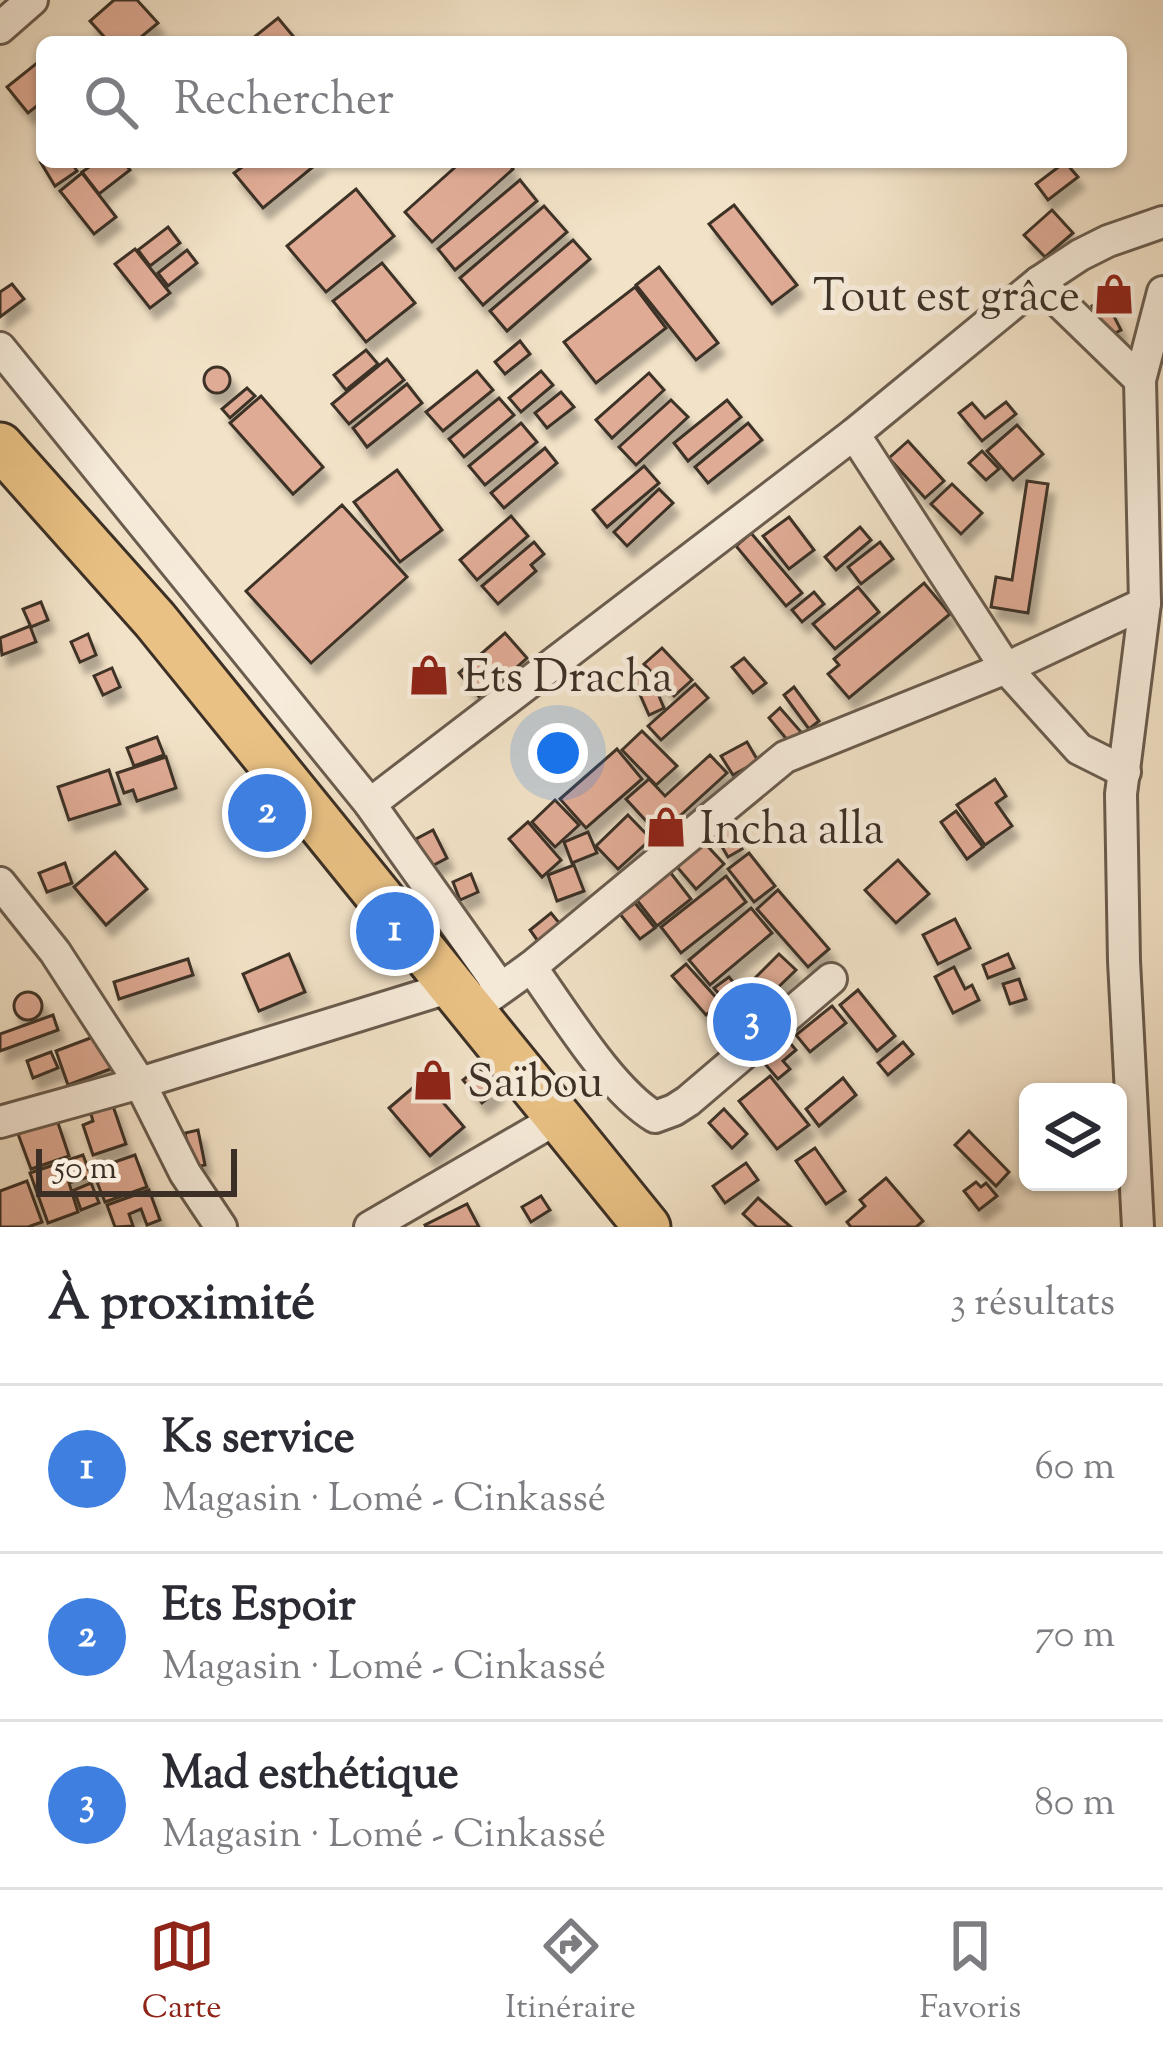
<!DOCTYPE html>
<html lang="fr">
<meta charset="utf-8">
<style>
body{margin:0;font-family:"Sorts Mill Goudy",serif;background:#f2f2f3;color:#2b2b33}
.controls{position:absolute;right:36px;bottom:36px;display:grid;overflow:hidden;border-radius:18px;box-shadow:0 3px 9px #0004}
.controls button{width:108px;height:108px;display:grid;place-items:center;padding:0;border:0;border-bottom:3px solid #e1e1e2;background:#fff;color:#2b2b33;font:60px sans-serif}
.scale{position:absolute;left:36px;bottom:30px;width:201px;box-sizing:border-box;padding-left:12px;border:6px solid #3c3026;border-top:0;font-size:33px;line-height:42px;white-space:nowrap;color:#3c3026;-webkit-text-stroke:9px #f7ecdb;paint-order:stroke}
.you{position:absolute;left:558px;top:753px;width:42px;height:42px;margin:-30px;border:9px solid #fff;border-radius:50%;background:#1a73e8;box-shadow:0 0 0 18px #1a73e833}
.badge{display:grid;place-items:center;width:78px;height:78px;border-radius:50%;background:#8f2418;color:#fff;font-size:39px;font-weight:700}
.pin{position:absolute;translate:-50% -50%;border:6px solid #fff;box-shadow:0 3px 12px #0006}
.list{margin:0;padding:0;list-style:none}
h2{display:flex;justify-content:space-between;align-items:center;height:156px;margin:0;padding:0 48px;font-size:51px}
h2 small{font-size:39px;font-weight:400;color:#7c7c81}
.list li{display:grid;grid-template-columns:78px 1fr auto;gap:36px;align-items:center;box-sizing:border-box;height:168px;padding:0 48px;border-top:3px solid #e1e1e2}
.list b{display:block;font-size:45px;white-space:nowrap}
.list p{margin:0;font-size:39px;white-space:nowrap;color:#7c7c81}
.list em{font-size:39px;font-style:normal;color:#7c7c81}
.icon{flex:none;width:66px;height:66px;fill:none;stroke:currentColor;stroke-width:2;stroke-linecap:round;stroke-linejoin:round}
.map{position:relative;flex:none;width:1163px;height:1227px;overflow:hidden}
.search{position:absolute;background:#fff;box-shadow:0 3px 9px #0004;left:36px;right:36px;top:36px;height:132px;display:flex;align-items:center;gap:30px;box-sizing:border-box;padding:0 42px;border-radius:18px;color:#7c7c81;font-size:45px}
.sheet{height:660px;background:#fff}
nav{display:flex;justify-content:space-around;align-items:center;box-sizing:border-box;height:168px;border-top:3px solid #e1e1e2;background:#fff;font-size:33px;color:#7c7c81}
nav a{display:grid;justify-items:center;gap:6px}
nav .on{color:#8f2418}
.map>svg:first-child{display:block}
</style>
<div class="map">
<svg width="1163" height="1227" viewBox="0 0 1163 1227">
<defs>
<filter id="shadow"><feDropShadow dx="6" dy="11" stdDeviation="3" flood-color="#0004"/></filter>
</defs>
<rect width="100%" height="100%" fill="#f2e2c7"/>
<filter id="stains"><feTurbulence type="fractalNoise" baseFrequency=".00167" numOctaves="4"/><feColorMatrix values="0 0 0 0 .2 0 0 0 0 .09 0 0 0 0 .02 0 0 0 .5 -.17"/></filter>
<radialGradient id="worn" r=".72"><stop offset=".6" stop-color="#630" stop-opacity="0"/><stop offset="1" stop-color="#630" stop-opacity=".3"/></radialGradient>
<g fill="#e0ab95" stroke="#3c3026" stroke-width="3" filter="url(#shadow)">
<polygon points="114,0 137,0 158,23 135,42 109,42 90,21"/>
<polygon points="278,18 298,42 248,42"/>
<polygon points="42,59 42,102 28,113 7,87"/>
<polygon points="71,162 77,171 55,186 41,163"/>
<polygon points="96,162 124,162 130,170 99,194 82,172"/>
<polygon points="249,162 319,162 263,208 234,173"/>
<polygon points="461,162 507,162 513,169 432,242 405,212"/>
<polygon points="1065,162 1078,177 1048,200 1036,184"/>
<polygon points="82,173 116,217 94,234 60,191"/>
<polygon points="520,180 537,201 455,270 438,249"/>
<polygon points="356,189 394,236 326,292 287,246"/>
<polygon points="734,205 797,285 772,304 709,224"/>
<polygon points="544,206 567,232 483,305 460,278"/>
<polygon points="1052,210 1073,233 1045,257 1024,235"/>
<polygon points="168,227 180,243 150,266 138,250"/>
<polygon points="573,240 590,259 507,331 490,311"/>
<polygon points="135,249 170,293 150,308 115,264"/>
<polygon points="187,250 197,263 168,286 158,273"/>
<polygon points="382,263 415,303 366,342 333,301"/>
<polygon points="659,267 718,343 696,360 636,285"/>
<polygon points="12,284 24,299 0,317 0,292"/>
<polygon points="635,287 666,328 596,383 564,342"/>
<polygon points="1105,299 1121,330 1107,337 1092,306"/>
<polygon points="520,341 530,354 505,374 495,362"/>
<polygon points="366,350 378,364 346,390 334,375"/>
<polygon points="387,359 404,380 349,424 332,404"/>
<circle cx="217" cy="380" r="13"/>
<polygon points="477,371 493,390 443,431 426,412"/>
<polygon points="541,371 553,385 521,412 509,398"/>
<polygon points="649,373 664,390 612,438 596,420"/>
<polygon points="407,384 422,403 367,447 353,428"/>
<polygon points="247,388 255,396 230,418 222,409"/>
<polygon points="561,392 574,407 547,428 535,413"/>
<polygon points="261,396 323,467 293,494 230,423"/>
<polygon points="499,398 514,415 464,457 449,439"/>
<polygon points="671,400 688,417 636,465 619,447"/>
<polygon points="727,400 741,417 688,461 674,443"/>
<polygon points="1006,402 1016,414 982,441 959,413 972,403 985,418"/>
<polygon points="521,423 537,442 485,485 469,466"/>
<polygon points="748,423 762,440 708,483 695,467"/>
<polygon points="1017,425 1043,454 1013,480 987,451"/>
<polygon points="908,441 944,481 925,498 889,458"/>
<polygon points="545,448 557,463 504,508 491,493"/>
<polygon points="982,451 999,469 986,480 969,463"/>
<polygon points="644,466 659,483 607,527 593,510"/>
<polygon points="397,470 442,530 400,562 354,502"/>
<polygon points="1027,481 1048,484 1028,613 991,607 996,577 1012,580"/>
<polygon points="952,484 982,513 961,534 931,504"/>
<polygon points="659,489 673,503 627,546 614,532"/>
<polygon points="342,505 407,577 311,663 246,591"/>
<polygon points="511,516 528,536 477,580 460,560"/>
<polygon points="789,517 814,550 789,569 763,536"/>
<polygon points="860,527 871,540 836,570 825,557"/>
<polygon points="751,533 802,593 786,606 736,546"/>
<polygon points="534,542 544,554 531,565 536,571 498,604 482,586"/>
<polygon points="880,542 893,559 861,584 848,567"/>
<polygon points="924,583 950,614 849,698 828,674 839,665 834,659"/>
<polygon points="858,587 879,612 835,649 813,624"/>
<polygon points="814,592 824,604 802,622 792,610"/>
<polygon points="41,602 48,620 31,627 23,609"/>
<polygon points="30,626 36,642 2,655 0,638"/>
<polygon points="505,633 527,658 481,699 459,673"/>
<polygon points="88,634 96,655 80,662 71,642"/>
<polygon points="662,648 692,680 674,696 644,664"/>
<polygon points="744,658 766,683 753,693 732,667"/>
<polygon points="112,668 120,687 103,695 94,676"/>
<polygon points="647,668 664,708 649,715 631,674"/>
<polygon points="695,684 708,698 661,740 648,726"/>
<polygon points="794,687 819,721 809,729 784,695"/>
<polygon points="780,708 801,732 789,742 769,718"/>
<polygon points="642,731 677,766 656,785 622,750"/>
<polygon points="157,737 164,755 134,766 127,748"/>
<polygon points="747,742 758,761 733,775 721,756"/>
<polygon points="617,749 642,779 586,828 560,799"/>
<polygon points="710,755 727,773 659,835 626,799 649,779 665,796"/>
<polygon points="166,757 176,788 137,801 133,790 124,793 117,773"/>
<polygon points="109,770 120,804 69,820 58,787"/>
<polygon points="995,779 1006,796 996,803 1012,826 985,845 957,805"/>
<polygon points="555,800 579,825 555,847 532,822"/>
<polygon points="956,811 983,847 967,859 941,822"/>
<polygon points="628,815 651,839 618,869 596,846"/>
<polygon points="528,822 561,860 542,877 509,839"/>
<polygon points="729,825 742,849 728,857 714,833"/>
<polygon points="433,830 447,858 430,867 416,839"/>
<polygon points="588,832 597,853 572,863 564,842"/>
<polygon points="699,837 724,864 696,889 672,861"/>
<polygon points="115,852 147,889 106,925 74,887"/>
<polygon points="749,853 775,886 754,902 728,869"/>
<polygon points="898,860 929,894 896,923 865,890"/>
<polygon points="65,863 72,883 47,892 39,873"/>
<polygon points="574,865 584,891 557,901 548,875"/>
<polygon points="670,872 691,899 657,926 636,899"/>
<polygon points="471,874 478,892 460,900 453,882"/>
<polygon points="726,876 746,902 681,953 661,927"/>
<polygon points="778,890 829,949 808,967 757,909"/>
<polygon points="635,903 655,928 640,939 620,914"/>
<polygon points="751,908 772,933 710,985 689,960"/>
<polygon points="551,913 565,930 543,948 530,930"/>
<polygon points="955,919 970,948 938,964 923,935"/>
<polygon points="289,954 305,992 259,1011 243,974"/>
<polygon points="779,954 796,970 765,1000 749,984"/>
<polygon points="1008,954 1014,968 988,978 983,965"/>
<polygon points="188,959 193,975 119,999 114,982"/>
<polygon points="686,964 721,1003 706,1015 672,976"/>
<polygon points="954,967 965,989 972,985 979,1000 953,1013 935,977"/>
<polygon points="729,977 746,998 732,1010 714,988"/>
<polygon points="1019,979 1026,999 1010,1004 1003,984"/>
<polygon points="858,990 895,1036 877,1051 840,1005"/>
<circle cx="28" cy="1006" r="14"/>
<polygon points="832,1006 846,1023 810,1052 796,1035"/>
<polygon points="53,1015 58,1030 0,1051 0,1034"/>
<polygon points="101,1034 113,1068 68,1085 56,1051"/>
<polygon points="903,1042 913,1054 888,1075 878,1063"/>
<polygon points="790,1043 796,1050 783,1061 790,1069 778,1079 765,1064"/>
<polygon points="51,1052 58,1068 33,1078 27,1061"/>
<polygon points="478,1068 497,1091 482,1103 463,1080"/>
<polygon points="770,1076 809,1125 777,1149 739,1101"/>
<polygon points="843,1078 856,1095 819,1126 806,1109"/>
<polygon points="423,1079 464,1127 430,1156 389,1108"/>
<polygon points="112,1103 126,1144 93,1155 83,1125 93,1121 90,1111"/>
<polygon points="724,1109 747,1134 732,1148 709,1123"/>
<polygon points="57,1120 69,1156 31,1169 18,1134"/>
<polygon points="198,1130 205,1165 193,1168 185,1133"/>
<polygon points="969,1131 1009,1172 996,1186 955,1145"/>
<polygon points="815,1148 845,1191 826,1204 796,1161"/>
<polygon points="83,1155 91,1176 69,1183 78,1212 48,1223 30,1173"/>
<polygon points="135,1155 147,1187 105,1202 97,1182 107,1179 103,1166"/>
<polygon points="746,1163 758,1180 725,1203 713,1186"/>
<polygon points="886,1178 923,1221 916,1227 851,1227 847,1222 865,1206 860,1200"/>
<polygon points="27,1181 42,1222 28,1227 0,1227 0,1191"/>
<polygon points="976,1182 981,1187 986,1183 997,1196 979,1210 964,1191"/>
<polygon points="91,1183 99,1203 81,1210 74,1190"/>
<polygon points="149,1190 160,1220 147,1225 141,1209 129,1214 133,1226 115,1227 107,1205"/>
<polygon points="541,1196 550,1210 531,1222 522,1207"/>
<polygon points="758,1198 791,1227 757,1227 743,1214"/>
<polygon points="467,1204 479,1227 426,1227 425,1225"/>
</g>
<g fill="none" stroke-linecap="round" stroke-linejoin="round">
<g stroke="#6a5c4e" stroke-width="36">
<g id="minor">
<polyline points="0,28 32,0"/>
<polyline points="1039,282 1140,380"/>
<polyline points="0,348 370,804 500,987"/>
<polyline points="854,434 1006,668 1079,749 1125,772"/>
<polyline points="370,804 854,434 1039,282 1080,255 1108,241 1163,222"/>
<polyline points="0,883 55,952 140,1083 185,1173 221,1227"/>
<path d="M531,967c32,44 79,123 124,150l19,-7 14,-9 143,-122"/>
<polyline points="485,1000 531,967 785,757 1006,668 1145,603"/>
<polyline points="0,1122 140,1083 451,987"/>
<polyline points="370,1227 558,1118"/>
<polyline points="1138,1227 1124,961 1121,794 1145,603 1140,380 1163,292"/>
</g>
</g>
<g stroke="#3c3026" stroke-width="51">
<polyline id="highway" points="0,446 155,620 647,1227"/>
</g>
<use href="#minor" stroke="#f7ecdb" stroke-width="30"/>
<use href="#highway" stroke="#e9c184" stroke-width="45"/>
</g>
<defs>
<g id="shop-bare" transform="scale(3.24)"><path d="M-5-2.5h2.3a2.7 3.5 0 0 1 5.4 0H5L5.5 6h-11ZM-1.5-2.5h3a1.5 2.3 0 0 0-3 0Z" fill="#8f2418" stroke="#f7ecdb" stroke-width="2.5" paint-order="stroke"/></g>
</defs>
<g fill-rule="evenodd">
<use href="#shop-bare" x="1114" y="294"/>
<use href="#shop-bare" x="429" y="675"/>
<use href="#shop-bare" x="666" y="827"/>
<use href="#shop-bare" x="433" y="1080"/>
</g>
<g text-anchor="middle" stroke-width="10" stroke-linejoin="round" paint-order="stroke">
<g font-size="45" fill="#3c3026" stroke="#f7ecdb" text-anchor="start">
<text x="1080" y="310" text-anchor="end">Tout est grâce</text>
<text x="463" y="691">Ets Dracha</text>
<text x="700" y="843">Incha alla</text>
<text x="467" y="1096">Saïbou</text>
</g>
</g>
<rect width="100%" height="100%" filter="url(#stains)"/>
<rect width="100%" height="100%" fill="url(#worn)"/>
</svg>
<div class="controls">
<button><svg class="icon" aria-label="layers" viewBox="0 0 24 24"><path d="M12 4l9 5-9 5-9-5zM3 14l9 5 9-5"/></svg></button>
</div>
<div class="scale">50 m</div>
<div class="you"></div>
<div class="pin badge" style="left:395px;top:931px;background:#3f7fe0">1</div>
<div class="pin badge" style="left:267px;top:813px;background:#3f7fe0">2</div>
<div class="pin badge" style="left:752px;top:1022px;background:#3f7fe0">3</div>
<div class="search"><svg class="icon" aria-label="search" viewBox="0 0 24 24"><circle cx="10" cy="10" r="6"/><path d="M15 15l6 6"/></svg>Rechercher</div>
</div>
<section class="sheet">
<h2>À proximité<small>3 résultats</small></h2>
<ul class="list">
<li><span class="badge" style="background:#3f7fe0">1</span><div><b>Ks service</b><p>Magasin · Lomé - Cinkassé</p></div><em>60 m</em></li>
<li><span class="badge" style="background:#3f7fe0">2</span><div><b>Ets Espoir</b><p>Magasin · Lomé - Cinkassé</p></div><em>70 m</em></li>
<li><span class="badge" style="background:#3f7fe0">3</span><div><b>Mad esthétique</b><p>Magasin · Lomé - Cinkassé</p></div><em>80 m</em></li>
</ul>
</section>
<nav>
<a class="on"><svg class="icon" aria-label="map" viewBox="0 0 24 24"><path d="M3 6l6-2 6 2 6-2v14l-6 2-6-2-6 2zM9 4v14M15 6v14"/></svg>Carte</a>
<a><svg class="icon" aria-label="directions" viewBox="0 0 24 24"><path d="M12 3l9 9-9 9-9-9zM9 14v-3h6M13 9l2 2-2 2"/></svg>Itinéraire</a>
<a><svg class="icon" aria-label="saved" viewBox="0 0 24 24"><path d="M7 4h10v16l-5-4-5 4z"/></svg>Favoris</a>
</nav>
